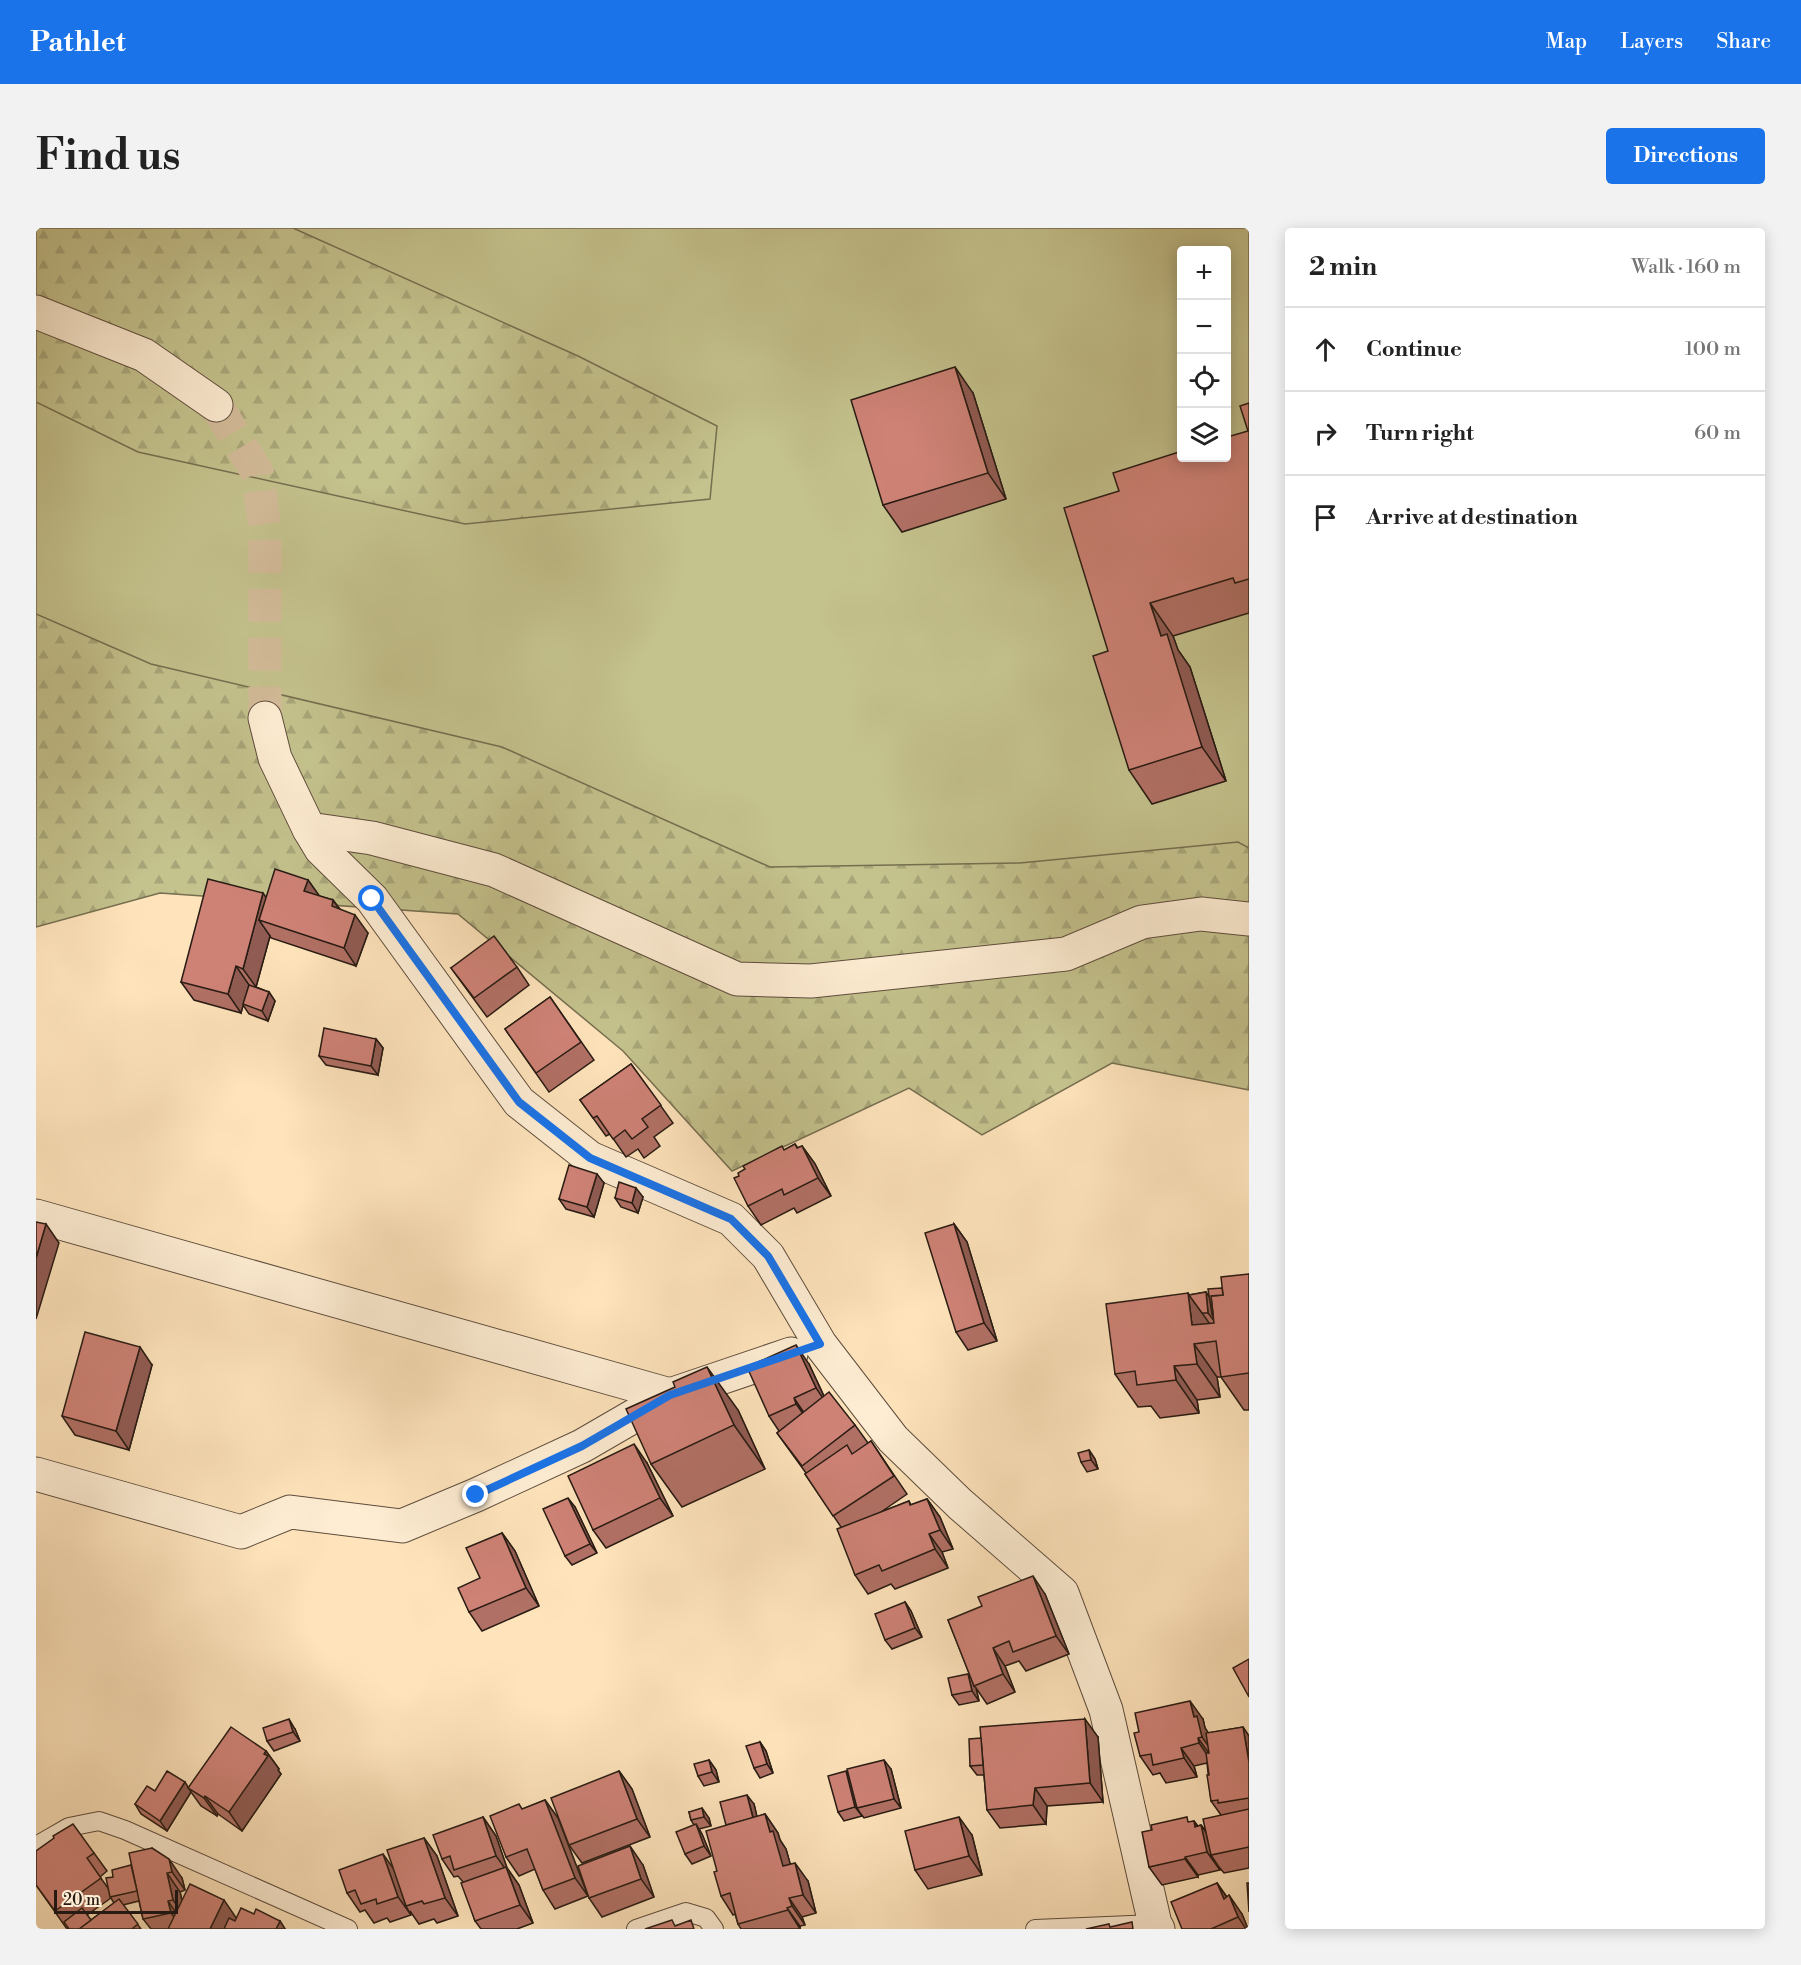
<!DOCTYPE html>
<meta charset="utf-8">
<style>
body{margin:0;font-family:"Libre Bodoni",serif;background:#f2f2f2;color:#222}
.controls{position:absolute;right:18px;top:18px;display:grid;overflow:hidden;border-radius:6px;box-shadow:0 3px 15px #0003}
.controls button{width:54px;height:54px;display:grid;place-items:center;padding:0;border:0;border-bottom:2px solid #e0e0e0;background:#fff;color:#222;font:30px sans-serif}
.scale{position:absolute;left:18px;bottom:15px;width:124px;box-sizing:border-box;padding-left:6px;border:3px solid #281b13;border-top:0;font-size:16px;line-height:21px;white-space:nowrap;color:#281b13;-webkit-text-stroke:4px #feedd3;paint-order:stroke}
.stop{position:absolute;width:18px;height:18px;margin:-14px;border:4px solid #1a73e8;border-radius:50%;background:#fff}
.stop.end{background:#1a73e8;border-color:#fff;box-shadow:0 2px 6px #0008}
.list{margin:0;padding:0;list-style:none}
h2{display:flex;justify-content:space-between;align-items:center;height:78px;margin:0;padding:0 24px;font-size:26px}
h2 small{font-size:20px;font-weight:400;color:#767676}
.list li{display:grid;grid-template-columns:39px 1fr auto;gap:18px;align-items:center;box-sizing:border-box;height:84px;padding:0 24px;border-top:2px solid #e0e0e0}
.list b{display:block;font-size:22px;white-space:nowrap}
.list em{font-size:20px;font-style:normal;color:#767676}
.icon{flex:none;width:33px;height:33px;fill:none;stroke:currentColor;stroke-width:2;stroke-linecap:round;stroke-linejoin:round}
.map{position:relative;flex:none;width:1213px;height:1701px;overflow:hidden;border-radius:6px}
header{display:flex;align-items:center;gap:36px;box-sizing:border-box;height:84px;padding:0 30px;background:#1a73e8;color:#fff}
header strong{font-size:28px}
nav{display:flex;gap:33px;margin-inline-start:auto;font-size:21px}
.intro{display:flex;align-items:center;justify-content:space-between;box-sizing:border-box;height:144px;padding:0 36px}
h1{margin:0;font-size:42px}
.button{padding:15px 27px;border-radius:6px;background:#1a73e8;color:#fff;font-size:21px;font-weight:700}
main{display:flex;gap:36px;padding:0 36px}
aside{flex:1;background:#fff;border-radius:6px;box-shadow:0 3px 15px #0003}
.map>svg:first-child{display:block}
</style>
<header>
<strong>Pathlet</strong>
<nav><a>Map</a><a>Layers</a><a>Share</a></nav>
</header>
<div class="intro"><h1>Find us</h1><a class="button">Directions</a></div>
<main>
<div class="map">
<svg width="1213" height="1701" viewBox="0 0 1213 1701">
<defs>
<pattern id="forest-firs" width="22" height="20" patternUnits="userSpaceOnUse" patternTransform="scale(1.5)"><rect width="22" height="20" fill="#c4c28d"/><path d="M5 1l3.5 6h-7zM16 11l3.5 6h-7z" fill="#a8a679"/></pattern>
</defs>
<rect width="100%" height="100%" fill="#fee3bb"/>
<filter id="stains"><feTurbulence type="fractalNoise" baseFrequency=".00333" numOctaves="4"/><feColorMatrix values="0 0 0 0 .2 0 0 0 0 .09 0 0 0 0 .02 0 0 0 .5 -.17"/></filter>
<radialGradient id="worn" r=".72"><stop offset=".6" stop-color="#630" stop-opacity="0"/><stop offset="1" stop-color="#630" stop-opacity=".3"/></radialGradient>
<path fill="#c4c28d" stroke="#766e50" stroke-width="1.5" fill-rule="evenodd" d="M0,0h1213v713l-405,4 -808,-254zM1146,22h44v208h-44z"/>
<g fill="url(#forest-firs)" stroke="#766e50" stroke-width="1.5">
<polygon points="0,0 257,0 542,128 681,198 674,271 429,296 102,224 0,174"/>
<polygon points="0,386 115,436 466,519 734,639 984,635 1202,614 1213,620 1213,862 1076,835 946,907 873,860 696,943 587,823 422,686 124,665 0,699"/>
</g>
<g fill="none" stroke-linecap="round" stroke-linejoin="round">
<polyline stroke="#d3bb99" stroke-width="33" stroke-dasharray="33 16" stroke-linecap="butt" points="180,177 221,244 229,299 229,490"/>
<g stroke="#5e4d3d" stroke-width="20">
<g id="lane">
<polyline points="0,1618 33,1599 63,1593 89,1602 312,1701"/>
<polyline points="600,1701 650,1684 670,1690 678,1701"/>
<polyline points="999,1701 1119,1696"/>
</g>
</g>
<g stroke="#5e4d3d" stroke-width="35">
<g id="street">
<polyline points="0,84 108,127 180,177"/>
<polyline points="229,490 239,530 273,601 336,610 458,642 701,751 775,753 1030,726 1106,694 1165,686 1213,691"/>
<polyline points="273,601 285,621 336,671 483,874 554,930 695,991 732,1028 784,1116 857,1211 924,1276 1026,1365 1070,1482 1119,1696 1122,1701"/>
<polyline points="0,988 634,1167"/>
<polyline points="0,1246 205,1304 254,1284 366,1298 440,1267 546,1218 634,1167 755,1126"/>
</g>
</g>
<use href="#lane" stroke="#feedd3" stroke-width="18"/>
<use href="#street" stroke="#feedd3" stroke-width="33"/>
</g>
<g fill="#b17065" stroke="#281b13" stroke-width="1.5" fill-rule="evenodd">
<polygon points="937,165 970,271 866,304 847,277"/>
<polygon points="1213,175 1213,385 1137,408 1142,422 1154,439 1190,553 1116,576 1093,542 1072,423 1083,263 1212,203"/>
<polygon points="272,652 283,668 297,672 304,681 332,705 320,738 235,710 234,708 220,759 233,764 239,773 232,793 213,786 207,777 205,785 158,772 145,754 230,669"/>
<polygon points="481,739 493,757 451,789 415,740"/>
<polygon points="514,769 558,832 513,864 469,801"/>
<polygon points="340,811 347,820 342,847 290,837 283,828"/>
<polygon points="595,836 637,895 618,909 624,918 608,930 602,921 590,929 574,906 570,908 544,872"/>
<polygon points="759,916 762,920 766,918 779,936 795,968 761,985 758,980 725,997 712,978 703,948"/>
<polygon points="568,955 558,989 530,981 523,971"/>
<polygon points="607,969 602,985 585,979 579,970"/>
<polygon points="918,996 931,1014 961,1113 932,1122 920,1104"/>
<polygon points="1213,1046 1213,1182 1208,1182 1185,1149 1181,1149 1184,1169 1161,1172 1163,1185 1124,1190 1115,1178 1102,1179 1079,1146 1152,1065 1153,1067 1170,1064 1173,1069 1186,1060"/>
<polygon points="773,1136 788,1168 819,1197 832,1215 835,1213 871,1266 845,1284 873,1273 875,1277 891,1271 904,1289 917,1321 906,1324 912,1340 859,1361 855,1356 832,1366 819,1347 805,1299 769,1246 770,1245 741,1205 743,1203 733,1188"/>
<polygon points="116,1137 93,1222 39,1207 26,1188"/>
<polygon points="639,1159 702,1182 729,1241 646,1279 615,1236"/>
<polygon points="1053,1222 1059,1231 1062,1241 1051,1244 1045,1234"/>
<polygon points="611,1235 637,1288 570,1320 557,1302"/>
<polygon points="539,1279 561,1325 536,1337 529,1328"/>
<polygon points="466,1305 479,1323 503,1378 446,1403 433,1384 444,1350"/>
<polygon points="1009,1366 1033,1426 990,1443 983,1433 969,1438 979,1464 951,1476 940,1460 943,1473 923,1477 916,1467 935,1450 912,1392"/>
<polygon points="869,1374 875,1383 886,1409 856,1421 849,1412"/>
<polygon points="1167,1491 1169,1500 1172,1505 1207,1499 1213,1508 1213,1640 1188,1645 1183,1639 1184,1642 1162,1647 1162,1649 1126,1657 1113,1639 1154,1594 1158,1593 1162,1598 1165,1597 1170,1603 1185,1587 1175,1573 1171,1535 1158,1538 1161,1549 1130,1555 1124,1545 1117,1547 1104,1528"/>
<polygon points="259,1501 264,1513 238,1523 231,1513"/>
<polygon points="1062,1509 1067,1574 1011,1578 1010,1596 964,1600 951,1582 948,1547 941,1547 934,1538"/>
<polygon points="724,1514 730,1523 737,1545 724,1550 718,1540"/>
<polygon points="230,1523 243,1541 242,1542 245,1546 206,1603 182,1586 181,1588 165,1578 155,1564 131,1603 105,1586 99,1576 119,1563 153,1559"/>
<polygon points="673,1532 680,1542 683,1554 668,1558 662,1548"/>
<polygon points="855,1541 865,1580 828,1590 825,1586 826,1588 808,1593 802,1584 812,1546"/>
<polygon points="583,1543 596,1561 614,1609 546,1635 533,1617"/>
<polygon points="509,1572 522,1590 552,1668 519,1681 507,1662 499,1641 483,1648 470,1629 487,1581"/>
<polygon points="718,1576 721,1589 729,1586 742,1605 744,1612 750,1621 754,1636 772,1653 780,1685 766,1689 769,1697 764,1698 764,1701 705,1701 702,1696 699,1686 697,1687 685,1668 690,1597"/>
<polygon points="653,1584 673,1590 675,1598 663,1601 666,1606 675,1628 656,1636 649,1626 658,1597 655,1592"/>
<polygon points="447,1589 460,1608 471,1640 483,1657 497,1695 481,1701 445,1701 439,1693 427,1654 422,1648 418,1649 406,1631"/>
<polygon points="936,1607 946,1647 892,1661 879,1642"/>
<polygon points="388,1610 401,1628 422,1688 401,1695 398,1691 383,1696 374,1683 375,1687 354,1694 351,1690 338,1695 329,1682 324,1684 311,1665 356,1638"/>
<path d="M116,1620l30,30 3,12 -5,2 2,8 55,18 17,-4 26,7 5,8h-134l-8,-10 -4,-18 -16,4 18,24h-74l-31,-44 58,-32 13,18 -7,6 8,11 5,-11 18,-12zM75,1670l3,5 -23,17 -4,-5z"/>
<polygon points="607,1637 618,1669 566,1689 553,1670"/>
<polygon points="1181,1655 1191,1669 1206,1686 1212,1701 1146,1701"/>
</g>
<g fill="#905b53" stroke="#281b13" stroke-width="1.5">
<polygon points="919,139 937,165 970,271 952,245"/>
<polygon points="1114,375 1137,408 1142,422 1154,439 1190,553 1166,519 1125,408"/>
<polygon points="272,652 285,670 268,663"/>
<polygon points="227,665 240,684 223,692 234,708 220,759 207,741"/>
<polygon points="297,672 310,691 296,678"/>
<polygon points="319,687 332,705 320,738 308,720"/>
<polygon points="200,738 213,757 205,785 192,766"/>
<polygon points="233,764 239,773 232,793 226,783"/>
<polygon points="340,811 347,820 342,847 335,838"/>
<polygon points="766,918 779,936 795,968 782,950"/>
<polygon points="561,946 568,955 558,989 551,979"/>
<polygon points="600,960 607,969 602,985 596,975"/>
<polygon points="10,996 23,1015 0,1091 0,1030"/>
<polygon points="918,996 931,1014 961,1113 948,1095"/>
<polygon points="1170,1064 1176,1073 1176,1086 1178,1090 1179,1094 1172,1085"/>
<polygon points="1152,1065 1176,1099 1156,1097"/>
<polygon points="1158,1116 1181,1149 1184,1169 1161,1136"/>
<polygon points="760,1117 773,1136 793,1179 780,1160"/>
<polygon points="104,1119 116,1137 93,1222 80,1203"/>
<polygon points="1138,1138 1161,1172 1163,1185 1140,1152"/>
<polygon points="671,1139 702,1182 729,1241 698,1197"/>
<polygon points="758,1170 771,1189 773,1194 760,1176"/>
<polygon points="598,1216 611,1235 637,1288 624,1270"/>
<polygon points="1053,1222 1059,1231 1062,1241 1055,1232"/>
<polygon points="532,1270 539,1279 561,1325 554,1316"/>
<polygon points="891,1271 904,1289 917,1321 904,1302"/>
<polygon points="466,1305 479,1323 503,1378 490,1360"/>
<polygon points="893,1306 906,1324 912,1340 899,1321"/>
<polygon points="997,1348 1009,1366 1033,1426 1020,1408"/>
<polygon points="869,1374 875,1383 886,1409 879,1400"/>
<polygon points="957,1420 969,1438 979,1464 967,1446"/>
<polygon points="932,1446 939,1455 938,1458 940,1460 943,1473 936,1463"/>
<polygon points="1154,1473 1167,1491 1169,1500 1174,1507 1179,1528 1166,1509 1158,1489"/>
<polygon points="253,1491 259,1501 264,1513 257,1504"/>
<polygon points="1049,1491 1062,1509 1067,1574 1054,1555"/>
<polygon points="1207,1499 1213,1508 1213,1534"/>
<polygon points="1162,1510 1175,1528 1176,1534 1163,1515"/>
<polygon points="724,1514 730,1523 737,1545 731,1536"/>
<polygon points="1145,1520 1158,1538 1161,1549 1148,1530"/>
<polygon points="230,1523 243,1541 242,1542 245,1546 206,1603 193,1584"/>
<polygon points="673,1532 680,1542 683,1554 676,1544"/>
<polygon points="848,1532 855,1541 865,1580 858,1571"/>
<polygon points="583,1543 596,1561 614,1609 601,1591"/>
<polygon points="810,1543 817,1552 821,1580 826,1588 819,1579"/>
<polygon points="149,1554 155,1564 131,1603 124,1593"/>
<polygon points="999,1560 1011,1578 1010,1596 997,1577"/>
<polygon points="711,1567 718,1576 724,1602 718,1592"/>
<polygon points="169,1568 182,1586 181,1588 168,1570"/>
<polygon points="509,1572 522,1590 552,1668 539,1650"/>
<polygon points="666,1580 673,1590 675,1598 668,1589"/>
<polygon points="729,1586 742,1605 744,1612 750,1621 760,1656 747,1638 734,1604"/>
<polygon points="447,1589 460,1608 471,1640 483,1657 497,1695 484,1677 473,1646 460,1628"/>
<polygon points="923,1589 936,1607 946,1647 933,1628"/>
<polygon points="1158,1593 1167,1607 1165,1597 1178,1616 1175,1627 1183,1639 1184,1642 1171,1624 1159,1599"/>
<polygon points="660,1596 666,1606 675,1628 668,1618"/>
<polygon points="388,1610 401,1628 422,1688 409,1670"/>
<polygon points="594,1618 607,1637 618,1669 605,1651"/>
<polygon points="347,1626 360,1644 370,1678 375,1687 362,1669"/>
<polygon points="1149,1629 1162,1647 1162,1649 1149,1631"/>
<polygon points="133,1631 146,1650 149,1662 136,1644"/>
<polygon points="759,1635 772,1653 780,1685 767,1667"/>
<polygon points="131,1645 144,1664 150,1691 137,1672"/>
<polygon points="1181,1655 1194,1674 1188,1671"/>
<polygon points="1193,1667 1206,1686 1212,1701 1210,1701 1202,1689"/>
<polygon points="753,1670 766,1689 769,1697 756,1678"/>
<polygon points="188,1672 201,1691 196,1701 174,1701"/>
<polygon points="132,1673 145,1692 146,1701 135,1685"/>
<polygon points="751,1680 764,1698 764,1701 752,1682"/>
<polygon points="244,1693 249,1701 240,1701"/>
</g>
<g fill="#ce8276" stroke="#281b13" stroke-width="1.5">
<polygon points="919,139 952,245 847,277 815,172"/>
<polygon points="1213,175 1213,351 1199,355 1197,350 1114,375 1125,408 1131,406 1166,519 1093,542 1057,428 1072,423 1028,280 1083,263 1077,245 1146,223 1146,230 1191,230 1191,209 1212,203 1204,178"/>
<polygon points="239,641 272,652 268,663 297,672 296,678 319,687 308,720 223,692"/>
<polygon points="172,651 227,665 207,741 200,738 192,766 145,754"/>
<polygon points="458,708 481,739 438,770 415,740"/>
<polygon points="213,757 233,764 226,783 207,776"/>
<polygon points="514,769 545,814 500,845 469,801"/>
<polygon points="288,800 340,811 335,838 283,828"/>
<polygon points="595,836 625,877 606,891 612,899 596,911 589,902 577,911 561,888 557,890 544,872"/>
<polygon points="759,916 761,920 766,918 782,950 748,967 746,961 712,978 698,950 703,948 702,945 709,941 707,938 746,918 748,922"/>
<polygon points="533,937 561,946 551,979 523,971"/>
<polygon points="583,954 600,960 596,975 579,970"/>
<polygon points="0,994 10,996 0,1030"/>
<polygon points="918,996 948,1095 920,1104 889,1005"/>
<polygon points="1213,1046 1213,1145 1185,1149 1180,1113 1158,1116 1161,1136 1138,1138 1140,1152 1101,1157 1099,1143 1079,1146 1070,1076 1152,1065 1156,1097 1178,1095 1175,1068 1187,1067 1185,1049"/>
<polygon points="1186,1060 1187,1067 1175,1068 1177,1086 1176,1086 1172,1061"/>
<polygon points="1170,1064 1172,1085 1166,1085 1153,1067"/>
<polygon points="49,1104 104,1119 80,1203 26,1188"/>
<polygon points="760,1117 780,1160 758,1170 760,1176 733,1188 711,1139"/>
<polygon points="671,1139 698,1197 615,1236 590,1181 639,1159 637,1154"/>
<polygon points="793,1164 819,1197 766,1238 741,1205"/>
<polygon points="835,1213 858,1248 797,1288 769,1246 811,1217 816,1226"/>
<polygon points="598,1216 624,1270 557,1302 532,1248"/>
<polygon points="1053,1222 1055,1232 1045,1234 1042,1225"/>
<polygon points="532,1270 554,1316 529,1328 507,1281"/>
<polygon points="891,1271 904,1302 893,1306 899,1321 846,1343 843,1337 819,1347 801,1301 873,1273 874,1277"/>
<polygon points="466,1305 490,1360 433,1384 422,1360 444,1350 430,1320"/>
<polygon points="997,1348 1020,1408 977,1424 973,1413 957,1420 967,1446 938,1458 912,1392 946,1378 942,1369"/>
<polygon points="869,1374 879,1400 849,1412 839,1386"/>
<polygon points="1213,1431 1213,1469 1197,1440"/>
<polygon points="932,1446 936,1463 916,1467 912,1450"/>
<polygon points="1154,1473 1158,1489 1161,1488 1166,1509 1162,1510 1163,1515 1145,1520 1148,1530 1117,1537 1115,1526 1104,1528 1098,1505 1103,1504 1099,1485"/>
<polygon points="253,1491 257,1504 231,1513 227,1500"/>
<polygon points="1049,1491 1054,1555 999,1560 997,1577 951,1582 944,1499"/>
<polygon points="195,1499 230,1523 228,1526 232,1528 193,1584 169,1568 168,1570 152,1560"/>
<polygon points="1207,1499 1213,1534 1213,1570 1182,1575 1182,1572 1175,1573 1171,1547 1173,1547 1170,1525 1173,1525 1170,1505"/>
<polygon points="945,1510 947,1537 934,1538 933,1511"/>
<polygon points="724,1514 731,1536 718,1540 710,1518"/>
<polygon points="673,1532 676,1544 662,1548 658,1536"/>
<polygon points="848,1532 858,1571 821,1580 811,1541"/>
<polygon points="131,1543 149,1554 124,1593 99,1576 111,1558 119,1563"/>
<polygon points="583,1543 601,1591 533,1617 515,1570"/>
<polygon points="810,1543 819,1579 802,1584 792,1548"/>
<polygon points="711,1567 717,1590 690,1597 684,1574"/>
<polygon points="509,1572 539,1650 507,1662 491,1621 470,1629 454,1588 483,1576 486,1581"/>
<polygon points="666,1580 668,1589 655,1592 653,1584"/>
<polygon points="1213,1581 1213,1619 1175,1627 1167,1591"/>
<polygon points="729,1586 734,1604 737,1603 747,1638 759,1635 767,1667 753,1670 756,1678 751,1680 752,1682 702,1696 694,1665 685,1668 678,1644 681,1643 670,1603"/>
<polygon points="447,1589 460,1628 418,1642 414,1628 406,1631 397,1607"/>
<polygon points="923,1589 933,1628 879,1642 869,1603"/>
<polygon points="1151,1589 1152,1594 1158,1593 1159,1599 1165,1597 1171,1624 1149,1629 1149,1631 1113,1639 1106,1604 1116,1602 1115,1597"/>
<polygon points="37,1596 58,1625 51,1630 65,1650 19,1683 0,1657 0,1623 18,1610 17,1608"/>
<polygon points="660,1596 668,1618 649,1626 640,1604"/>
<polygon points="388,1610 409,1670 388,1676 386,1673 370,1678 351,1622"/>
<polygon points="594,1618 605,1651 553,1670 542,1638"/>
<polygon points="116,1620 133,1631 136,1644 131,1645 137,1672 132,1673 135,1685 107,1691 93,1625"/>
<polygon points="347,1626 362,1669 341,1676 340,1671 325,1676 319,1662 311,1665 303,1642"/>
<polygon points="95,1637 101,1663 74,1669 70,1650 77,1649 76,1642"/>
<polygon points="470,1639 484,1677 439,1693 425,1655"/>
<polygon points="1181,1655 1188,1671 1193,1667 1202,1689 1175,1701 1146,1701 1135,1674"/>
<polygon points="1211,1655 1213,1655 1213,1684"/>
<polygon points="154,1656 188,1672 174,1701 132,1701"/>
<polygon points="83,1671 102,1696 97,1700 99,1701 43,1701"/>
<polygon points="46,1680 55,1692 43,1701 33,1701 28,1694"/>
<polygon points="205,1680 218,1686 220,1681 244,1693 240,1701 188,1701 193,1690 199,1693"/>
<polygon points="636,1692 639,1698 655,1692 658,1701 609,1701"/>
<polygon points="1096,1694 1097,1701 1050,1701 1073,1696 1074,1699"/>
</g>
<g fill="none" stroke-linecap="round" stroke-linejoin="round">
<polyline stroke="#1a73e8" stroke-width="8" points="336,671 483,874 554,930 695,991 732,1028 784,1116 634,1167 546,1218 440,1267"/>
</g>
<rect width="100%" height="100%" filter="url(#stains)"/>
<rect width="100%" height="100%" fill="url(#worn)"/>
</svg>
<div class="controls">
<button>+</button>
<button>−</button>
<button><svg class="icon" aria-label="locate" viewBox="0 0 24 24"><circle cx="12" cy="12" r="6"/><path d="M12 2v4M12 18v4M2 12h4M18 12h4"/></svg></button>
<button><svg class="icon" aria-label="layers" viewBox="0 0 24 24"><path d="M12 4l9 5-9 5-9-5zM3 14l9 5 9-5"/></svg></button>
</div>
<div class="scale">20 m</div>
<div class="stop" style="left:336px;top:671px"></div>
<div class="stop end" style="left:440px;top:1267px"></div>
</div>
<aside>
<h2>2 min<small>Walk · 160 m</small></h2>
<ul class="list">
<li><svg class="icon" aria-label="ahead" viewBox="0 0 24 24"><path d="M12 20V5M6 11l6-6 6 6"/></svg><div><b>Continue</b></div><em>100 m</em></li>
<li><svg class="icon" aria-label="right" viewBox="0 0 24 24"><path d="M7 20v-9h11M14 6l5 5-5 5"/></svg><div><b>Turn right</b></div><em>60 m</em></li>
<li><svg class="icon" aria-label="arrive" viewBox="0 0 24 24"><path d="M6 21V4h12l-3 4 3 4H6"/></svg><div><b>Arrive at destination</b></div></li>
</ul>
</aside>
</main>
